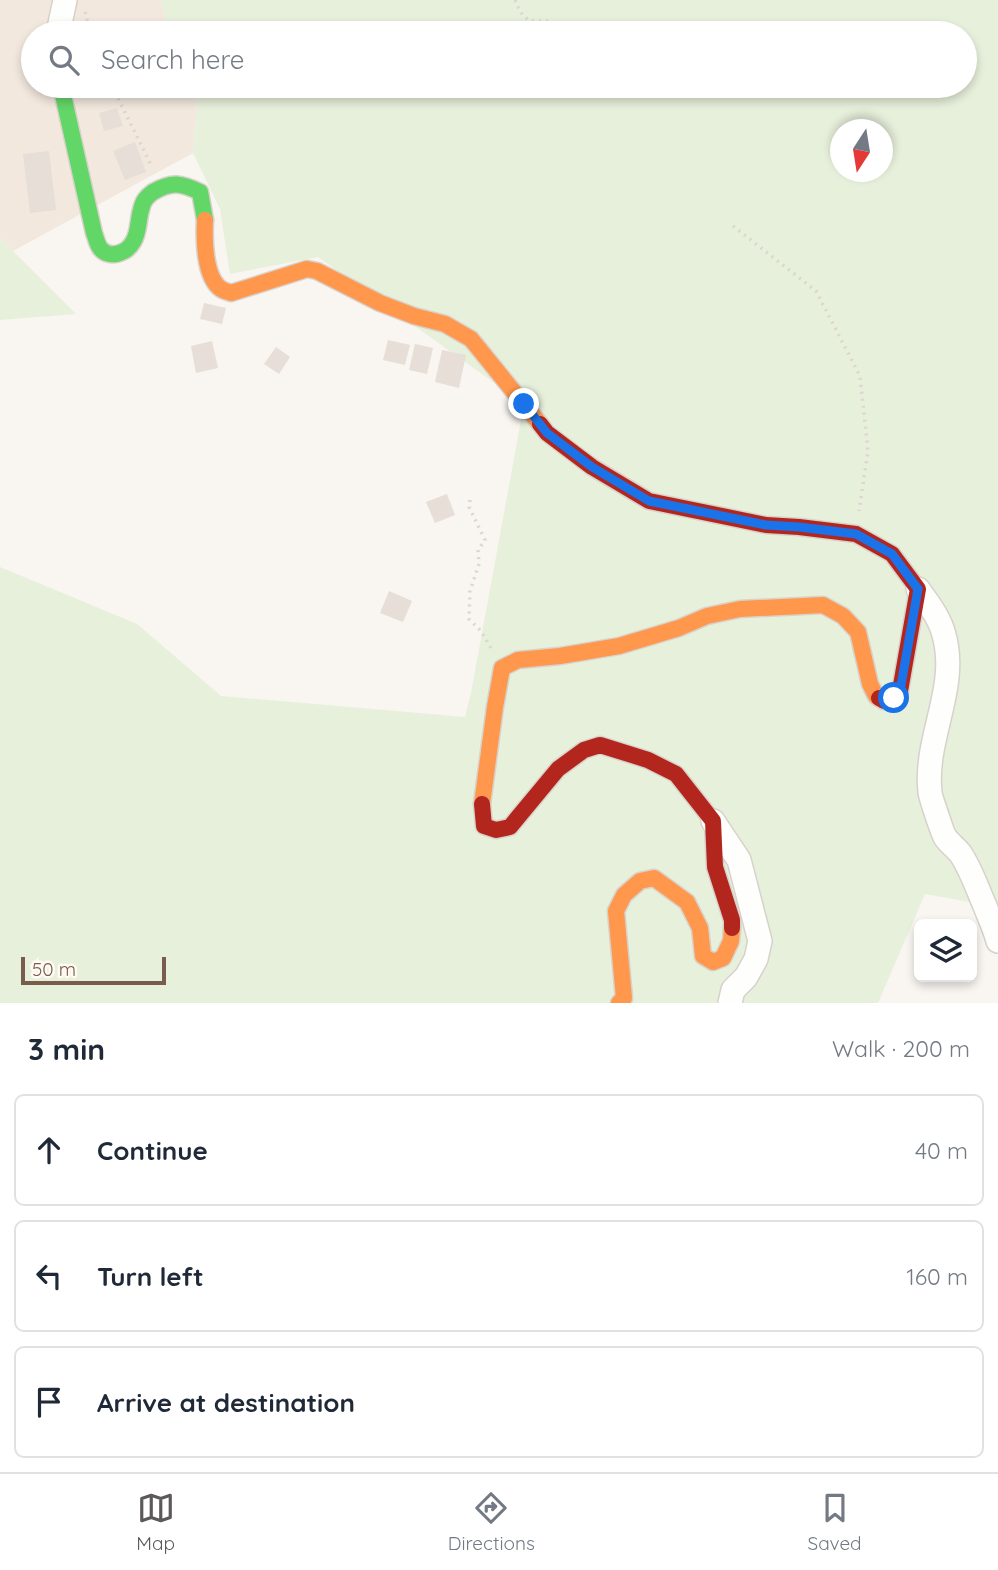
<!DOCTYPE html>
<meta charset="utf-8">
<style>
body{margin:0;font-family:Quicksand,sans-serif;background:#f6f6f7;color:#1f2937}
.controls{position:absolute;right:21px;bottom:21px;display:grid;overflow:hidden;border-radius:10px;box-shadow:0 4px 10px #0003}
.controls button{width:63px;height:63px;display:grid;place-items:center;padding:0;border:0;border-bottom:2px solid #e0e1e3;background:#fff;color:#1f2937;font:35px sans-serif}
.compass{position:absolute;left:830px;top:119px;width:63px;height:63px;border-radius:50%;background:#fff;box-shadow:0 4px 10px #0003;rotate:192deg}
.scale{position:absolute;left:21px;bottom:18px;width:145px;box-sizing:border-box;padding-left:7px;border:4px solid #7a5c4d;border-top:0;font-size:19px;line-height:24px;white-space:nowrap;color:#7a5c4d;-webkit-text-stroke:5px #fffaf3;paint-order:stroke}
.stop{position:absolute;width:21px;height:21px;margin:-16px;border:5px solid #1a73e8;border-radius:50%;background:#fff}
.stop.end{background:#1a73e8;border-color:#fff;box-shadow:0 2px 7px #0008}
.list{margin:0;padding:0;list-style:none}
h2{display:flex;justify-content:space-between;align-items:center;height:91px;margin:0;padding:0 28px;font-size:30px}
h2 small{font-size:23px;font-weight:400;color:#747a83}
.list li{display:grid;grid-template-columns:46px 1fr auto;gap:21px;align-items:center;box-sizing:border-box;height:112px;margin:0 14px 14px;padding:0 14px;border:2px solid #e0e1e3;border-radius:10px}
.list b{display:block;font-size:26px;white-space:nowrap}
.list em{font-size:23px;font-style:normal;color:#747a83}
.icon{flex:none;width:38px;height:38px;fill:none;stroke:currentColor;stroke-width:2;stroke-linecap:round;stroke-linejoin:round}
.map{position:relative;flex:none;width:998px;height:1003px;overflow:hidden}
.search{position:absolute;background:#fff;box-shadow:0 4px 10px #0003;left:21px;right:21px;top:21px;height:77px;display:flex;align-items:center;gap:18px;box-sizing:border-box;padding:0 24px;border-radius:38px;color:#747a83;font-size:26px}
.sheet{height:469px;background:#fff}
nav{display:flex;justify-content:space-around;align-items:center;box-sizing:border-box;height:98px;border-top:2px solid #e0e1e3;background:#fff;font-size:19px;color:#747a83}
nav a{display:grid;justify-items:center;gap:4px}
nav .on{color:#5c585b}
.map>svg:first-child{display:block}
</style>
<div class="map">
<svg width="998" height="1003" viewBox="0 0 998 1003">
<rect width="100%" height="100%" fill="#f9f5f0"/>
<polygon fill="#f2e8de" points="0,0 161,0 168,33 33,33 33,86 195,86 198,91 193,153 13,251 0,238"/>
<g fill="#e7f0db" fill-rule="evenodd">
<path d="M161,0h837v907l-73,-13 -47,109h-878v-436l137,57 84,72 244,21 6,-24 53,-289 -206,-147 -88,17 -10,-65 -27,-56 5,-62 -3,-5h770v-53h-797zM841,130h42v42h-42z"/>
<polygon points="0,238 76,314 0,320"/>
</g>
<g fill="#e6ded7">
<polygon points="117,108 123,126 104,131 99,113"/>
<polygon points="135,142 146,172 125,180 113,151"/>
<polygon points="49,151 56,210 30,213 23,154"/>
<polygon points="204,303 226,308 222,324 200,319"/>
<polygon points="388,340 410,345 405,365 383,360"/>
<polygon points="212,341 218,368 196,373 191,346"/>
<polygon points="415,344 433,348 427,374 409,370"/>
<polygon points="276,347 290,357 279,374 264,364"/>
<polygon points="442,350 466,355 459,388 435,382"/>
<polygon points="447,494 455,515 435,523 426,502"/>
<polygon points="389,591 412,601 403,622 380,613"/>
</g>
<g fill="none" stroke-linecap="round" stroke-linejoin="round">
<g stroke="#d7d1cb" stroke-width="26">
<g id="street">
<polyline points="58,33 65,0"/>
<path d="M918,589c10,14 22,29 26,46 15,53 -20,103 -14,157 0,4 13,42 15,45 4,6 10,10 15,16 11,16 17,35 25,53 4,11 10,23 13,35"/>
<polyline points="713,821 739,860 760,941 756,959 746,977 733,990 730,1003"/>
</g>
</g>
<g stroke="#d9d2cb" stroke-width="19">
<path id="fast" d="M61,86l33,147c2,5 3,11 6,15 9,12 27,5 33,-6 6,-9 5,-22 8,-32 2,-9 5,-13 12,-18 19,-11 28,-9 47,0l5,28"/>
</g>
<g stroke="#d9d2cb" stroke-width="19">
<g id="slow">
<path d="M205,220c-1,18 -1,57 16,69 3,2 7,3 10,4l76,-24 10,2 63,32 34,13 31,8 26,15 69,85"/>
<polyline points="482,804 495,707 502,668 518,660 560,656 619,646 679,628 707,616 740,609 823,605 843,616 858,632 870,684 876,696 879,698"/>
<polyline points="619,1003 624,998 616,911 624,895 640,881 654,878 687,902 700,928 703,956 713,962 723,958 731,941 732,928"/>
</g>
</g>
<g stroke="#d9d2cb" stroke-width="19">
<g id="jam">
<polyline points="540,424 547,433 592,467 649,501 766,525 799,527 856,534 892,554 918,589 900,691 894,698 884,701 879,698"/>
<polyline points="482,804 484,826 496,830 510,827 558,769 584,750 600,745 648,760 676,774 713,821 715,867 732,920 732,928"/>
</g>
</g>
<g stroke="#dcd5d0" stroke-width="3.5" stroke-dasharray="2 5" stroke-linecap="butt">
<path d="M515,0c10,23 12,21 36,21l12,11"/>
<polyline points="85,12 91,33"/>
<polyline points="112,86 151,165"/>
<polyline points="733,226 816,291 860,376 868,451 859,511"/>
<polyline points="470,500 469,507 485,540 478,550 479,564 470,591 469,619 481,631 491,648"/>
</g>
<use href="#street" stroke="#fefefd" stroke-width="23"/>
<use href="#fast" stroke="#63d668" stroke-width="16"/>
<use href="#slow" stroke="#ff974d" stroke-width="16"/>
<use href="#jam" stroke="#b3261e" stroke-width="16"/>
</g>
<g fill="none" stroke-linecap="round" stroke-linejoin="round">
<polyline stroke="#1a73e8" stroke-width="9" points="524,404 547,433 592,467 649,501 766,525 799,527 856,534 892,554 918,589 900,691 894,698"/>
</g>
</svg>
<div class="controls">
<button><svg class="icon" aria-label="layers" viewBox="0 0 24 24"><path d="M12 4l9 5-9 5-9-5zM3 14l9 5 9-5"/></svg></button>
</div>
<svg class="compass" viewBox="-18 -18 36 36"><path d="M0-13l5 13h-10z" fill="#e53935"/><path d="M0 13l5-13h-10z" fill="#747a83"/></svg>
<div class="scale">50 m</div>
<div class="stop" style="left:894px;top:698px"></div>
<div class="stop end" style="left:524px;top:404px"></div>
<div class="search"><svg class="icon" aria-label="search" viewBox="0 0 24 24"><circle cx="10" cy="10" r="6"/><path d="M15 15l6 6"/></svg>Search here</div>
</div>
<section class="sheet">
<h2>3 min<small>Walk · 200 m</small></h2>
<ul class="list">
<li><svg class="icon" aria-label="ahead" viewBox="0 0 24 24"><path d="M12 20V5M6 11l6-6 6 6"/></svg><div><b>Continue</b></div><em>40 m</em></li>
<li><svg class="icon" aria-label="left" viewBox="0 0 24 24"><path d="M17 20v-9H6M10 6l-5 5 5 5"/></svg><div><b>Turn left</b></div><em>160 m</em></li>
<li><svg class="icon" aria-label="arrive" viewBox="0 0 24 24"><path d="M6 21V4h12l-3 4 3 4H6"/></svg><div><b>Arrive at destination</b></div></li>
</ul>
</section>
<nav>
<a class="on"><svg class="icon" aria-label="map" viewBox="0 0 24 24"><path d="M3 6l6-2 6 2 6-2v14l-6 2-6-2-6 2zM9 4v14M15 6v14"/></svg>Map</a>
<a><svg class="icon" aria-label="directions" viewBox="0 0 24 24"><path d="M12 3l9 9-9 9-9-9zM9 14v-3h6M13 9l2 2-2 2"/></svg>Directions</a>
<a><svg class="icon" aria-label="saved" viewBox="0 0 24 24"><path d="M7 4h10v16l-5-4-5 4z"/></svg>Saved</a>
</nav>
